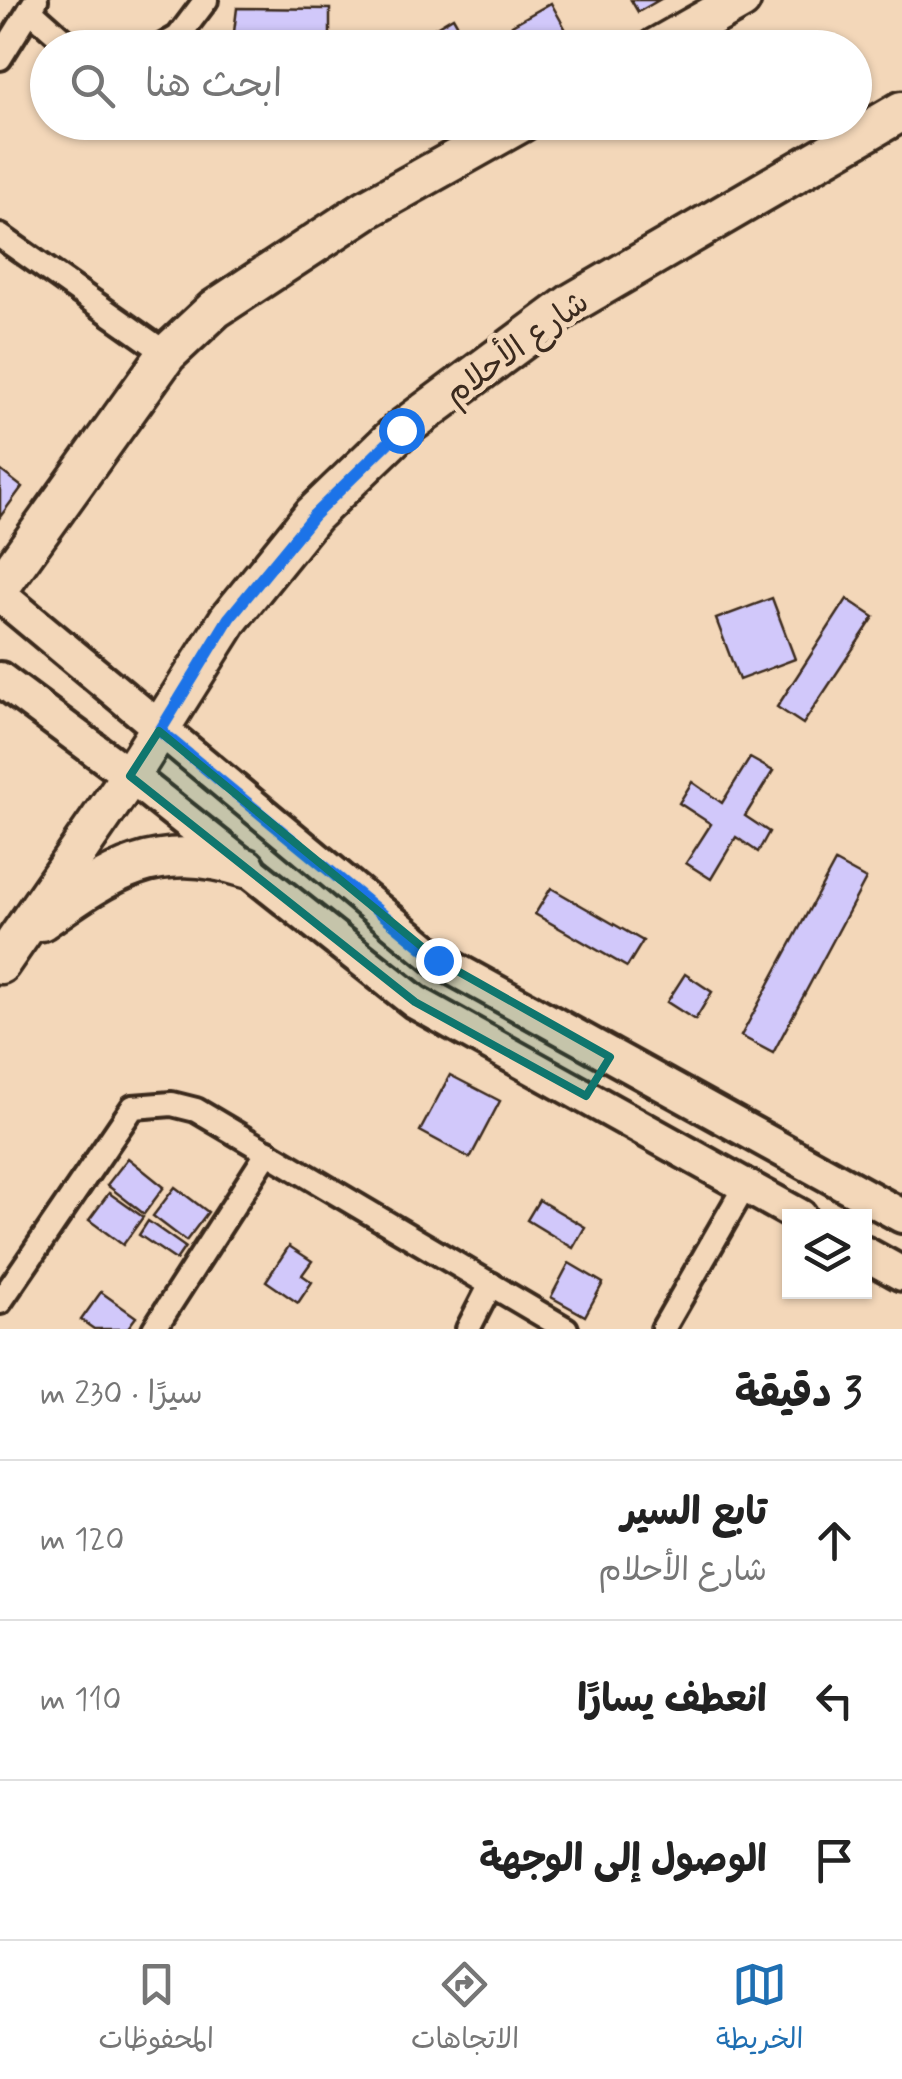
<!DOCTYPE html>
<html lang="ar">
<meta charset="utf-8">
<style>
body{margin:0;font-family:Mynerve,"Playpen Sans Arabic",sans-serif;background:#f2f2f2;color:#222;direction:rtl}
.controls{position:absolute;right:30px;bottom:30px;display:grid;overflow:hidden;border-radius:0px;box-shadow:0 2px 8px #0004}
.controls button{width:90px;height:90px;display:grid;place-items:center;padding:0;border:0;border-bottom:2px solid #e0e0e0;background:#fff;color:#222;font:50px sans-serif}
.stop{position:absolute;width:30px;height:30px;margin:-22px;border:8px solid #1a73e8;border-radius:50%;background:#fff}
.stop.end{background:#1a73e8;border-color:#fff;box-shadow:0 2px 10px #0008}
.list{margin:0;padding:0;list-style:none}
h2{display:flex;justify-content:space-between;align-items:center;height:130px;margin:0;padding:0 40px;font-size:42px}
h2 small{font-size:32px;font-weight:400;color:#767676}
.list li{display:grid;grid-template-columns:65px 1fr auto;gap:30px;align-items:center;box-sizing:border-box;height:160px;padding:0 40px;border-top:2px solid #e0e0e0}
.list b{display:block;font-size:38px;white-space:nowrap}
.list p{margin:0;font-size:32px;white-space:nowrap;color:#767676}
.list em{font-size:32px;font-style:normal;color:#767676}
.icon{flex:none;width:55px;height:55px;fill:none;stroke:currentColor;stroke-width:2;stroke-linecap:round;stroke-linejoin:round}
.map{position:relative;flex:none;width:902px;height:1329px;overflow:hidden;direction:ltr}
.search{position:absolute;background:#fff;box-shadow:0 2px 8px #0004;left:30px;right:30px;top:30px;height:110px;display:flex;align-items:center;gap:25px;box-sizing:border-box;padding:0 35px;border-radius:55px;color:#767676;font-size:38px}
.sheet{height:610px;background:#fff}
nav{display:flex;justify-content:space-around;align-items:center;box-sizing:border-box;height:140px;border-top:2px solid #e0e0e0;background:#fff;font-size:28px;color:#767676}
nav a{display:grid;justify-items:center;gap:5px}
nav .on{color:#1f6fb2}
.map>svg:first-child{display:block}
</style>
<div class="map">
<svg width="902" height="1329" viewBox="0 0 902 1329">
<rect width="100%" height="100%" fill="#f3d7b9"/>
<filter id="ink" filterUnits="userSpaceOnUse"><feTurbulence type="fractalNoise" baseFrequency=".01" numOctaves="2"/><feDisplacementMap in="SourceGraphic" scale="20" xChannelSelector="R" yChannelSelector="G"/><feConvolveMatrix kernelMatrix="1 2 1 2 8 2 1 2 1" color-interpolation-filters="sRGB"/></filter>
<g filter="url(#ink)">
<g fill="#d1c8fa" stroke="#3b2a1e" stroke-width="2.5">
<polygon points="631,0 659,0 638,12"/>
<polygon points="551,3 576,48 525,48 512,25"/>
<polygon points="237,8 330,9 330,48 232,48"/>
<polygon points="453,17 471,48 420,48 416,39"/>
<polygon points="0,470 22,487 0,517"/>
<polygon points="772,598 795,659 739,680 716,619"/>
<polygon points="847,599 874,617 803,724 777,707"/>
<polygon points="750,758 773,771 745,816 769,832 758,852 736,837 711,879 686,863 711,824 679,803 692,782 722,803"/>
<polygon points="835,862 866,879 773,1053 741,1036"/>
<polygon points="551,888 643,941 627,967 535,914"/>
<polygon points="685,974 712,992 695,1020 667,1002"/>
<polygon points="450,1075 500,1101 470,1158 420,1131"/>
<polygon points="128,1158 164,1187 144,1214 107,1185"/>
<polygon points="175,1187 208,1212 186,1241 153,1216"/>
<polygon points="109,1193 143,1217 123,1245 89,1220"/>
<polygon points="539,1200 585,1227 573,1248 527,1220"/>
<polygon points="148,1221 185,1247 176,1260 139,1235"/>
<polygon points="289,1246 312,1261 302,1275 312,1282 298,1303 266,1281"/>
<polygon points="569,1263 603,1283 585,1316 551,1297"/>
<polygon points="101,1292 136,1317 127,1329 94,1329 81,1320"/>
</g>
<g fill="none" stroke-linecap="round" stroke-linejoin="round">
<g stroke="#3b2a1e" stroke-width="30">
<g id="street">
<polyline points="30,10 66,42 81,48"/>
<polyline points="159,48 178,37 206,0"/>
<polyline points="0,58 36,0"/>
<polyline points="0,236 167,354"/>
<polyline points="0,1302 133,1107 172,1104 196,1110 566,1329"/>
<polyline points="154,1329 268,1152"/>
<polyline points="468,1329 491,1284"/>
<polyline points="663,1329 745,1186"/>
</g>
</g>
<g stroke="#3b2a1e" stroke-width="40">
<g id="secondary">
<polyline points="0,595 438,960 902,1216"/>
<polyline points="0,679 130,776 415,1002 800,1216"/>
<polyline points="864,1253 902,1274"/>
</g>
</g>
<g stroke="#3b2a1e" stroke-width="45">
<g id="primary">
<polyline points="656,48 741,0"/>
<polyline points="0,587 167,354 215,309 367,209 522,122"/>
<path d="M41,921c72,-51 114,-81 205,-53"/>
<polyline points="0,964 130,776 229,619 313,515 401,430 572,303 902,111"/>
</g>
</g>
<use href="#street" stroke="#f3d7b9" stroke-width="22"/>
<use href="#secondary" stroke="#f3d7b9" stroke-width="32"/>
<use href="#primary" stroke="#f3d7b9" stroke-width="38"/>
</g>
</g>
<g fill="none" stroke-linecap="round" stroke-linejoin="round" filter="url(#ink)">
<polyline stroke="#1a73e8" stroke-width="12" points="401,430 313,516 229,618 160,731 438,960"/>
</g>
<path fill="#0f766e" fill-opacity="0.2" stroke="#0f766e" stroke-width="8" stroke-linejoin="round" d="M159,731l279,229 172,97 -24,39 -171,-94 -285,-226z"/>
<g text-anchor="middle" stroke-width="10" stroke-linejoin="round" paint-order="stroke">
<g font-size="32" fill="#3b2a1e" stroke="#f3d7b9">
<text transform="translate(516 347) rotate(-36)" y="11">شارع الأحلام</text>
</g>
</g>
</svg>
<div class="controls">
<button><svg class="icon" aria-label="layers" viewBox="0 0 24 24"><path d="M12 4l9 5-9 5-9-5zM3 14l9 5 9-5"/></svg></button>
</div>
<div class="stop" style="left:401px;top:430px"></div>
<div class="stop end" style="left:438px;top:960px"></div>
<div class="search"><svg class="icon" aria-label="search" viewBox="0 0 24 24"><circle cx="10" cy="10" r="6"/><path d="M15 15l6 6"/></svg>ابحث هنا</div>
</div>
<section class="sheet">
<h2>3 دقيقة<small>سيرًا · 230 m</small></h2>
<ul class="list">
<li><svg class="icon" aria-label="ahead" viewBox="0 0 24 24"><path d="M12 20V5M6 11l6-6 6 6"/></svg><div><b>تابع السير</b><p>شارع الأحلام</p></div><em>120 m</em></li>
<li><svg class="icon" aria-label="left" viewBox="0 0 24 24"><path d="M17 20v-9H6M10 6l-5 5 5 5"/></svg><div><b>انعطف يسارًا</b></div><em>110 m</em></li>
<li><svg class="icon" aria-label="arrive" viewBox="0 0 24 24"><path d="M6 21V4h12l-3 4 3 4H6"/></svg><div><b>الوصول إلى الوجهة</b></div></li>
</ul>
</section>
<nav>
<a class="on"><svg class="icon" aria-label="map" viewBox="0 0 24 24"><path d="M3 6l6-2 6 2 6-2v14l-6 2-6-2-6 2zM9 4v14M15 6v14"/></svg>الخريطة</a>
<a><svg class="icon" aria-label="directions" viewBox="0 0 24 24"><path d="M12 3l9 9-9 9-9-9zM9 14v-3h6M13 9l2 2-2 2"/></svg>الاتجاهات</a>
<a><svg class="icon" aria-label="saved" viewBox="0 0 24 24"><path d="M7 4h10v16l-5-4-5 4z"/></svg>المحفوظات</a>
</nav>
